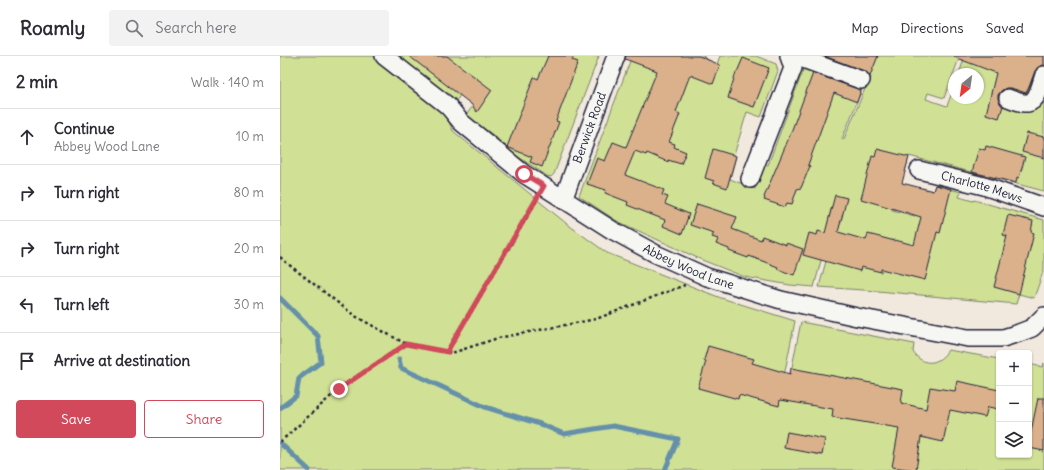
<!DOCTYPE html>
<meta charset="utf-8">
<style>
body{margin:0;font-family:Delius,sans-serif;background:#f2f2f3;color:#2b2b33}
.controls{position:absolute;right:12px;bottom:12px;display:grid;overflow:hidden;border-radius:4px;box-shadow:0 1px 3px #0004}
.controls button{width:36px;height:36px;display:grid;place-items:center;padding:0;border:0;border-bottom:1px solid #e1e1e2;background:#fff;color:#2b2b33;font:20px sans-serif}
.compass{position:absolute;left:668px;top:12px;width:36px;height:36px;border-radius:50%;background:#fff;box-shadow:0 1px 3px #0004;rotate:209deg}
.stop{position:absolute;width:12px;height:12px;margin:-9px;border:3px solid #d1495b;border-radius:50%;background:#fff}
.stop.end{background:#d1495b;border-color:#fff;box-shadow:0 1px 4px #0008}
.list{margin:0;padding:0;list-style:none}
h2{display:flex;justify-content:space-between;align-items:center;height:52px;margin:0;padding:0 16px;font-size:17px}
h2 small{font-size:13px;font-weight:400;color:#7c7c81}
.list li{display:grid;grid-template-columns:26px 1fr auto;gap:12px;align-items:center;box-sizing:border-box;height:56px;padding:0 16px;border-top:1px solid #e1e1e2}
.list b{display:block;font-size:15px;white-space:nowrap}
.list p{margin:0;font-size:13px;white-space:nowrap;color:#7c7c81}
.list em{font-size:13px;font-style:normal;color:#7c7c81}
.actions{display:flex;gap:8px;padding:12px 16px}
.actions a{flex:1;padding:9px 0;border:1px solid #d1495b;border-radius:4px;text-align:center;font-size:14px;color:#d1495b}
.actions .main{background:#d1495b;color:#fff}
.icon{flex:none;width:22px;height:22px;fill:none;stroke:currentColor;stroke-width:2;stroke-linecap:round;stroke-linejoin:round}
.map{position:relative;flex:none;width:764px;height:414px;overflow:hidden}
header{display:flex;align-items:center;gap:24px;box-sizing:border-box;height:56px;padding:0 20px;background:#fff;border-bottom:1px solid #e1e1e2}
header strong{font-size:19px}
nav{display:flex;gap:22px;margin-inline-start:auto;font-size:14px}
.search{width:280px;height:36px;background:#f2f2f3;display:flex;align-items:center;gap:10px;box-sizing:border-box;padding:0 14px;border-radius:4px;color:#7c7c81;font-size:15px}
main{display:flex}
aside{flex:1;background:#fff}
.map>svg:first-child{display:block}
</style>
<header>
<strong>Roamly</strong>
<div class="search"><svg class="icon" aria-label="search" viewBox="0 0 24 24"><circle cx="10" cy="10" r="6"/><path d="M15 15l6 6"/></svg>Search here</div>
<nav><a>Map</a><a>Directions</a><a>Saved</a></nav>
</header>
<main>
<aside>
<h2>2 min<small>Walk · 140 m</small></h2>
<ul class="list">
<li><svg class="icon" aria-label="ahead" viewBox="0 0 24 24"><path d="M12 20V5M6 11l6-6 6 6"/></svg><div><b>Continue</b><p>Abbey Wood Lane</p></div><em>10 m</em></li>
<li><svg class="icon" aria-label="right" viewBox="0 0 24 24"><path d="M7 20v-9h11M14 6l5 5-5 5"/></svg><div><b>Turn right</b></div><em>80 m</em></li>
<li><svg class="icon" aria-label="right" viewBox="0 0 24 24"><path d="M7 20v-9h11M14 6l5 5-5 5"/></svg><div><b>Turn right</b></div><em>20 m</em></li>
<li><svg class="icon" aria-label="left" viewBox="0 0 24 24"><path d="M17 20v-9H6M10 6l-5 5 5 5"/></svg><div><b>Turn left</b></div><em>30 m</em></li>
<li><svg class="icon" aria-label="arrive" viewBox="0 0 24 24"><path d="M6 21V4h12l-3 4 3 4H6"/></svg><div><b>Arrive at destination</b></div></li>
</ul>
<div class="actions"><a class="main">Save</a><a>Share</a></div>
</aside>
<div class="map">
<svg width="764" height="414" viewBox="0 0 764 414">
<rect width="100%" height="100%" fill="#f1e8de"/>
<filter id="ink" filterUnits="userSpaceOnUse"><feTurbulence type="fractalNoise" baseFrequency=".025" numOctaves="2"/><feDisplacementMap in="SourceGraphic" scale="8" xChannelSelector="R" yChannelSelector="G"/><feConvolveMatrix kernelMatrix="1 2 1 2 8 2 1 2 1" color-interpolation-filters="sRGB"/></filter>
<g filter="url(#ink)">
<g fill="#d0e195" stroke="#798268">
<path d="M0,0h94l71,57 8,18 114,93 40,29 114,45 74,23 -11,55 6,1 11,-55 113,22 -1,8c10,15 26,13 35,-2l51,9v96h30v-91l14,3 1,-4v107h-764z"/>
<polygon points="112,0 319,0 274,118 271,121 267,120 225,92 226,90 219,85 217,82 186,59 193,50 188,43 181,38 173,49"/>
<polygon points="352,0 424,0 424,2 437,8 440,0 476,0 496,8 498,15 481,61 467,56 454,99 456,100 450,123 475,133 485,109 488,109 525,9 583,31 562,83 564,83 587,28 589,28 591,21 537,0 680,0 664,42 648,37 646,43 667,50 674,31 674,42 698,42 698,18 679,18 685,0 764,0 764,9 759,25 755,53 764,28 764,135 629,100 625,115 623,114 612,154 635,160 642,132 653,135 655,129 681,136 679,141 693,145 694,144 764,164 764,213 754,242 739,238 736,248 598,235 539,231 555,172 559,172 563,156 551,153 548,167 547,182 534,231 510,229 465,221 422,204 337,165 299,140"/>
</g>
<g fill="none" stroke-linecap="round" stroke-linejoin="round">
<g stroke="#6590aa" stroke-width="5">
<polyline points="0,242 38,280 41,306 19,322 16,340 0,352"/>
<polyline points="119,303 121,312 205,351 260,368 284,378 333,370 398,383 385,414"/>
<polyline points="0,387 29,414"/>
</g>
</g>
<g fill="#dbb18c" stroke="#22223b">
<polygon points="129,0 167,0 212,34 197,56 191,48"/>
<polygon points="268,0 294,0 292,4 298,6 276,65 279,66 262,111 250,106 252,101 227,91 254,21 258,23"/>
<polygon points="346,0 419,0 440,9 433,28 410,19 396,56 400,58 389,86 395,88 394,91 406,96 401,108 388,104 388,106 367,97 366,99 355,95 345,119 384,134 382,139 388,141 385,148 409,158 402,178 383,170 385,164 347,149 348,146 325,137 326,134 307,128 317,102 325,105 333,86 346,91 377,15 345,3"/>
<polygon points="544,0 598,0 590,20 584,15"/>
<polygon points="675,0 764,0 764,9 758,11 755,15 749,31 746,37 731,32 726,32 721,35 718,39 718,43 723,50 719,62 706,58 716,17 674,1"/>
<polygon points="463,2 489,12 474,51 448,42 456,16 457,16"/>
<polygon points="533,17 581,34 577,46 554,37 528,109 530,110 521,132 517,133 512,148 507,147 505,151 484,144 485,142 484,141 510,79"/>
<polygon points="747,77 764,81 764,102 742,96"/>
<polygon points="706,90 745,101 739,122 737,121 736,127 692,116 699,92 705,94"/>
<polygon points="433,93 456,100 447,132 433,127 434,125 425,122"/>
<polygon points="597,93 629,101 622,127 653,135 655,129 671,133 660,177 657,176 645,224 601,213 601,216 581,211 580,215 523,199 529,177 537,179 538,175 545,177 555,139 567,142 558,176 586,184 588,178 615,185 615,184 634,189 641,161 581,143 592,100 595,101"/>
<polygon points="417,148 457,161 452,173 481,184 482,180 506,189 506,187 523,193 514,219 497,213 498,211 469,200 468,202 449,195 449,193 436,188 438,183 432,181 434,177 410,169"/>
<polygon points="728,159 753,165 751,176 754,177 739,238 714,231 727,180 723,179"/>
<polygon points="428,290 474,303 472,307 510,318 511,312 623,333 621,347 646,353 650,331 675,335 677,325 719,334 719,353 708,351 705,361 670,354 663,386 641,381 636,414 612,411 619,372 552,361 553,353 500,344 499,350 459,339 458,343 418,332 426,305 424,304"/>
<polygon points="758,342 764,342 764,395 749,392 749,385"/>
<polygon points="507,376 545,383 542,399 504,392"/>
</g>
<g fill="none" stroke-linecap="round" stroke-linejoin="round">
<g stroke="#22223b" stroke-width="20">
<g id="minor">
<path id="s1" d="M104,0l64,50 13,16 63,52 88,56 44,24 51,23 74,23 76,17 111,21h35l16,-5 13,-5 12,-12"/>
<polyline points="515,0 581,24"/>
<path d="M728,42c6,2 14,6 20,5 10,-2 13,-20 16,-28"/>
<path id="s2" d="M639,114l65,16 60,21"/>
<polyline points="470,123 513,12 509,0"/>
<path id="s3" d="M283,144l53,-144"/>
</g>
</g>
<g stroke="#22223b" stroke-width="2.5" stroke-dasharray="3 3" stroke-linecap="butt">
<polyline points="256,145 168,294 168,296 172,297 218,282 316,263 405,229"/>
<polyline points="0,201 8,208 75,260 126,288 168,296"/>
<polyline points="0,386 59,333 126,288"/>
</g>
<use href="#minor" stroke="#f6f6f2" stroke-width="17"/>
</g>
</g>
<g fill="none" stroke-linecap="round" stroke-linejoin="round" filter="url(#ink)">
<polyline stroke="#d1495b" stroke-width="5" points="59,333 126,288 168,296 168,294 264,130 244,118"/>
</g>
<g text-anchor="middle" stroke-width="3.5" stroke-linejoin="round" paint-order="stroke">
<g font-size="12" fill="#22223b" stroke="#f6f6f2">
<text dy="4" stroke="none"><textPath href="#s3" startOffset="77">Berwick Road</textPath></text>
<text dy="4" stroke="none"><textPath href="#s2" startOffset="65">Charlotte Mews</textPath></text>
<text dy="4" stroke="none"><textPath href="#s1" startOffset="373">Abbey Wood Lane</textPath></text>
</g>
</g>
</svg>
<div class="controls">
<button>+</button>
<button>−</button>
<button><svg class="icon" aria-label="layers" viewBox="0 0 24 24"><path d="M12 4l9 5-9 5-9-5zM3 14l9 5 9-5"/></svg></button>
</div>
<svg class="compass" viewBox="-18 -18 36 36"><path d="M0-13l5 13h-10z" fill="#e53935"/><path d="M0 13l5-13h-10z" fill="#7c7c81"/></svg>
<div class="stop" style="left:244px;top:118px"></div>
<div class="stop end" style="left:59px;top:333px"></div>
</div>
</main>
